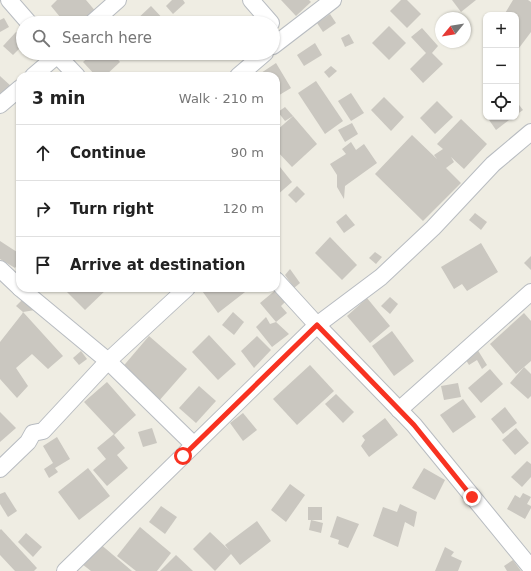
<!DOCTYPE html>
<meta charset="utf-8">
<style>
body{margin:0;font-family:"DejaVu Sans",sans-serif;background:#f6f6f6;color:#222}
.controls{position:absolute;right:12px;top:12px;display:grid;overflow:hidden;border-radius:8px;box-shadow:0 1px 3px #0004}
.controls button{width:36px;height:36px;display:grid;place-items:center;padding:0;border:0;border-bottom:1px solid #e0e0e0;background:#fff;color:#222;font:20px sans-serif}
.compass{position:absolute;left:435px;top:12px;width:36px;height:36px;border-radius:50%;background:#fff;box-shadow:0 1px 3px #0004;rotate:240deg}
.stop{position:absolute;width:12px;height:12px;margin:-9px;border:3px solid #f83221;border-radius:50%;background:#fff}
.stop.end{background:#f83221;border-color:#fff;box-shadow:0 1px 4px #0008}
.list{margin:0;padding:0;list-style:none}
h2{display:flex;justify-content:space-between;align-items:center;height:52px;margin:0;padding:0 16px;font-size:17px}
h2 small{font-size:13px;font-weight:400;color:#767676}
.list li{display:grid;grid-template-columns:26px 1fr auto;gap:12px;align-items:center;box-sizing:border-box;height:56px;padding:0 16px;border-top:1px solid #e0e0e0}
.list b{display:block;font-size:15px;white-space:nowrap}
.list em{font-size:13px;font-style:normal;color:#767676}
.icon{flex:none;width:22px;height:22px;fill:none;stroke:currentColor;stroke-width:2;stroke-linecap:round;stroke-linejoin:round}
.map{position:relative;flex:none;width:531px;height:571px;overflow:hidden}
.search{position:absolute;background:#fff;box-shadow:0 1px 3px #0004;left:16px;top:16px;width:264px;height:44px;display:flex;align-items:center;gap:10px;box-sizing:border-box;padding:0 14px;border-radius:22px;color:#767676;font-size:15px}
.panel{position:absolute;background:#fff;box-shadow:0 1px 3px #0004;left:16px;top:72px;width:264px;height:220px;border-radius:12px}
.map>svg:first-child{display:block}
</style>
<div class="map">
<svg width="531" height="571" viewBox="0 0 531 571">
<rect width="100%" height="100%" fill="#efede3"/>
<g fill="#cac7c0">
<polygon points="57,0 86,0 97,13 86,23 79,23 77,21 74,23 65,23 51,6"/>
<polygon points="172,0 183,0 185,3 173,14 166,6"/>
<polygon points="281,0 309,0 311,2 296,16"/>
<polygon points="401,0 407,0 421,14 407,28 390,11"/>
<polygon points="452,0 476,0 461,12"/>
<polygon points="513,0 528,0 531,2 531,32 516,52 516,15 504,15"/>
<polygon points="151,6 166,22 165,23 133,23"/>
<polygon points="330,14 336,23 323,32 317,23"/>
<polygon points="121,16 125,23 106,23"/>
<polygon points="4,18 9,27 0,32 0,20"/>
<polygon points="389,26 406,43 389,60 372,43"/>
<polygon points="422,28 438,46 432,53 443,64 423,83 410,69 426,53 411,37"/>
<polygon points="16,32 23,38 23,45 13,55 3,46"/>
<polygon points="349,34 354,43 345,47 341,38"/>
<polygon points="315,43 322,55 304,66 297,55"/>
<polygon points="93,53 112,53 120,62 105,76 96,76 83,62"/>
<polygon points="276,63 291,88 276,97 276,76 258,76 258,75"/>
<polygon points="331,66 337,71 329,78 324,72"/>
<polygon points="0,76 12,87 4,97 0,94"/>
<polygon points="316,81 343,121 325,134 298,93"/>
<polygon points="351,93 364,113 351,121 338,101"/>
<polygon points="384,97 404,117 391,131 371,110"/>
<polygon points="437,101 453,117 435,134 420,118"/>
<polygon points="516,101 523,110 516,115"/>
<polygon points="285,107 293,116 285,121 278,112"/>
<polygon points="293,116 317,144 292,167 276,150 276,131"/>
<polygon points="487,117 513,117 496,130"/>
<polygon points="461,119 487,144 464,169 451,157 454,162 446,168 461,183 423,221 375,174 412,135 437,159 434,155 443,149 437,144"/>
<polygon points="352,123 358,134 345,142 338,130"/>
<polygon points="351,142 356,150 364,144 377,163 345,186 344,199 337,187 337,175 330,164 346,154 342,149"/>
<polygon points="276,162 292,182 276,196"/>
<polygon points="297,186 305,194 296,203 288,195"/>
<polygon points="475,213 487,222 481,230 469,220"/>
<polygon points="346,214 355,225 344,233 336,222"/>
<polygon points="330,237 357,265 342,280 315,253"/>
<polygon points="0,241 20,254 20,261 15,268 0,259"/>
<polygon points="481,243 498,272 467,291 462,284 454,289 441,267"/>
<polygon points="375,252 382,257 376,264 369,258"/>
<polygon points="531,256 531,270 524,263"/>
<polygon points="290,269 300,283 294,288 285,275"/>
<polygon points="63,288 108,288 85,310"/>
<polygon points="200,288 242,288 245,292 218,313"/>
<polygon points="278,288 288,299 281,306 287,313 276,322 260,303"/>
<polygon points="390,297 398,304 390,314 381,306"/>
<polygon points="367,298 390,326 370,343 347,316"/>
<polygon points="23,299 35,310 23,312 63,356 48,369 32,354 16,368 28,386 17,398 0,379 0,342 22,314 23,312 16,306"/>
<polygon points="233,312 244,322 234,335 222,325"/>
<polygon points="524,313 531,321 531,361 516,374 490,344"/>
<polygon points="266,317 270,324 276,322 289,334 272,347 256,327"/>
<polygon points="392,331 414,361 394,376 372,346"/>
<polygon points="209,335 236,364 218,380 192,352"/>
<polygon points="149,336 187,369 158,402 120,370"/>
<polygon points="257,336 271,350 254,368 241,351"/>
<polygon points="474,344 487,365 482,369 477,360 469,365 461,352"/>
<polygon points="81,351 87,359 79,365 73,358"/>
<polygon points="310,365 334,391 297,425 273,399"/>
<polygon points="524,367 531,374 531,396 528,399 510,383"/>
<polygon points="490,369 503,384 481,403 468,388"/>
<polygon points="107,382 136,415 114,435 125,448 117,455 128,468 107,486 93,470 106,459 97,448 114,434 84,402"/>
<polygon points="458,383 461,397 444,400 441,386"/>
<polygon points="199,386 216,401 196,423 179,408"/>
<polygon points="336,394 354,412 343,423 325,404"/>
<polygon points="463,399 476,417 453,433 440,415"/>
<polygon points="505,407 517,423 503,434 491,419"/>
<polygon points="0,412 16,428 0,442"/>
<polygon points="243,413 257,430 243,441 230,423"/>
<polygon points="385,418 398,435 369,457 361,446 365,440 362,436"/>
<polygon points="152,428 157,443 143,447 138,432"/>
<polygon points="516,428 529,443 515,455 502,440"/>
<polygon points="57,437 70,459 55,468 58,472 49,478 44,469 53,463 43,446"/>
<polygon points="527,461 531,464 531,477 522,487 511,477"/>
<polygon points="88,468 110,496 79,520 58,492"/>
<polygon points="424,468 445,480 435,500 412,488"/>
<polygon points="290,484 305,495 286,522 271,510"/>
<polygon points="5,492 17,511 8,517 0,504 0,494"/>
<polygon points="523,493 531,497 527,504 531,506 531,508 525,519 507,509 515,495 520,498"/>
<polygon points="400,504 417,512 414,527 405,522 398,547 373,536 383,507 397,512"/>
<polygon points="161,506 177,517 165,534 149,522"/>
<rect x="308" y="507" width="14" height="13"/>
<polygon points="337,516 359,524 348,548 338,544 339,540 330,537"/>
<polygon points="311,520 323,523 321,533 309,530"/>
<polygon points="257,521 271,541 240,565 231,554 215,571 193,549 210,532 229,550 225,545"/>
<polygon points="140,527 171,553 157,571 136,571 117,556"/>
<polygon points="1,529 37,568 34,571 15,571 0,555 0,530"/>
<polygon points="26,533 42,547 33,557 18,542"/>
<polygon points="99,543 132,571 91,571 82,564"/>
<polygon points="445,547 454,552 451,556 462,561 458,571 435,571"/>
<polygon points="176,555 193,571 160,571"/>
<polygon points="513,560 521,571 507,571 504,566"/>
</g>
<g fill="none" stroke-linecap="round" stroke-linejoin="round">
<g stroke="#b8bcc1" stroke-width="18">
<g id="minor">
<polyline points="9,0 29,23"/>
<polyline points="251,0 271,23"/>
<polyline points="92,23 118,0"/>
<polyline points="273,46 333,0"/>
<polyline points="55,53 77,76"/>
<polyline points="33,76 60,53"/>
<polyline points="238,76 265,53"/>
<polyline points="0,105 20,88"/>
<polyline points="0,269 20,288"/>
<polyline points="276,280 317,325 414,425 531,568"/>
<polyline points="20,288 108,361 194,445"/>
<polyline points="399,410 531,292"/>
<polyline points="0,469 28,442 33,433 43,431 108,361 187,288"/>
<polyline points="65,571 317,325 381,277 433,228 493,164 531,132"/>
</g>
</g>
<use href="#minor" stroke="#fff" stroke-width="16"/>
</g>
<g fill="none" stroke-linecap="round" stroke-linejoin="round">
<polyline stroke="#f83221" stroke-width="5" points="183,456 317,325 414,425 472,497"/>
</g>
</svg>
<div class="controls">
<button>+</button>
<button>−</button>
<button><svg class="icon" aria-label="locate" viewBox="0 0 24 24"><circle cx="12" cy="12" r="6"/><path d="M12 2v4M12 18v4M2 12h4M18 12h4"/></svg></button>
</div>
<svg class="compass" viewBox="-18 -18 36 36"><path d="M0-13l5 13h-10z" fill="#e53935"/><path d="M0 13l5-13h-10z" fill="#767676"/></svg>
<div class="stop" style="left:183px;top:456px"></div>
<div class="stop end" style="left:472px;top:497px"></div>
<div class="search"><svg class="icon" aria-label="search" viewBox="0 0 24 24"><circle cx="10" cy="10" r="6"/><path d="M15 15l6 6"/></svg>Search here</div>
<section class="panel">
<h2>3 min<small>Walk · 210 m</small></h2>
<ul class="list">
<li><svg class="icon" aria-label="ahead" viewBox="0 0 24 24"><path d="M12 20V5M6 11l6-6 6 6"/></svg><div><b>Continue</b></div><em>90 m</em></li>
<li><svg class="icon" aria-label="right" viewBox="0 0 24 24"><path d="M7 20v-9h11M14 6l5 5-5 5"/></svg><div><b>Turn right</b></div><em>120 m</em></li>
<li><svg class="icon" aria-label="arrive" viewBox="0 0 24 24"><path d="M6 21V4h12l-3 4 3 4H6"/></svg><div><b>Arrive at destination</b></div></li>
</ul>
</section>
</div>
